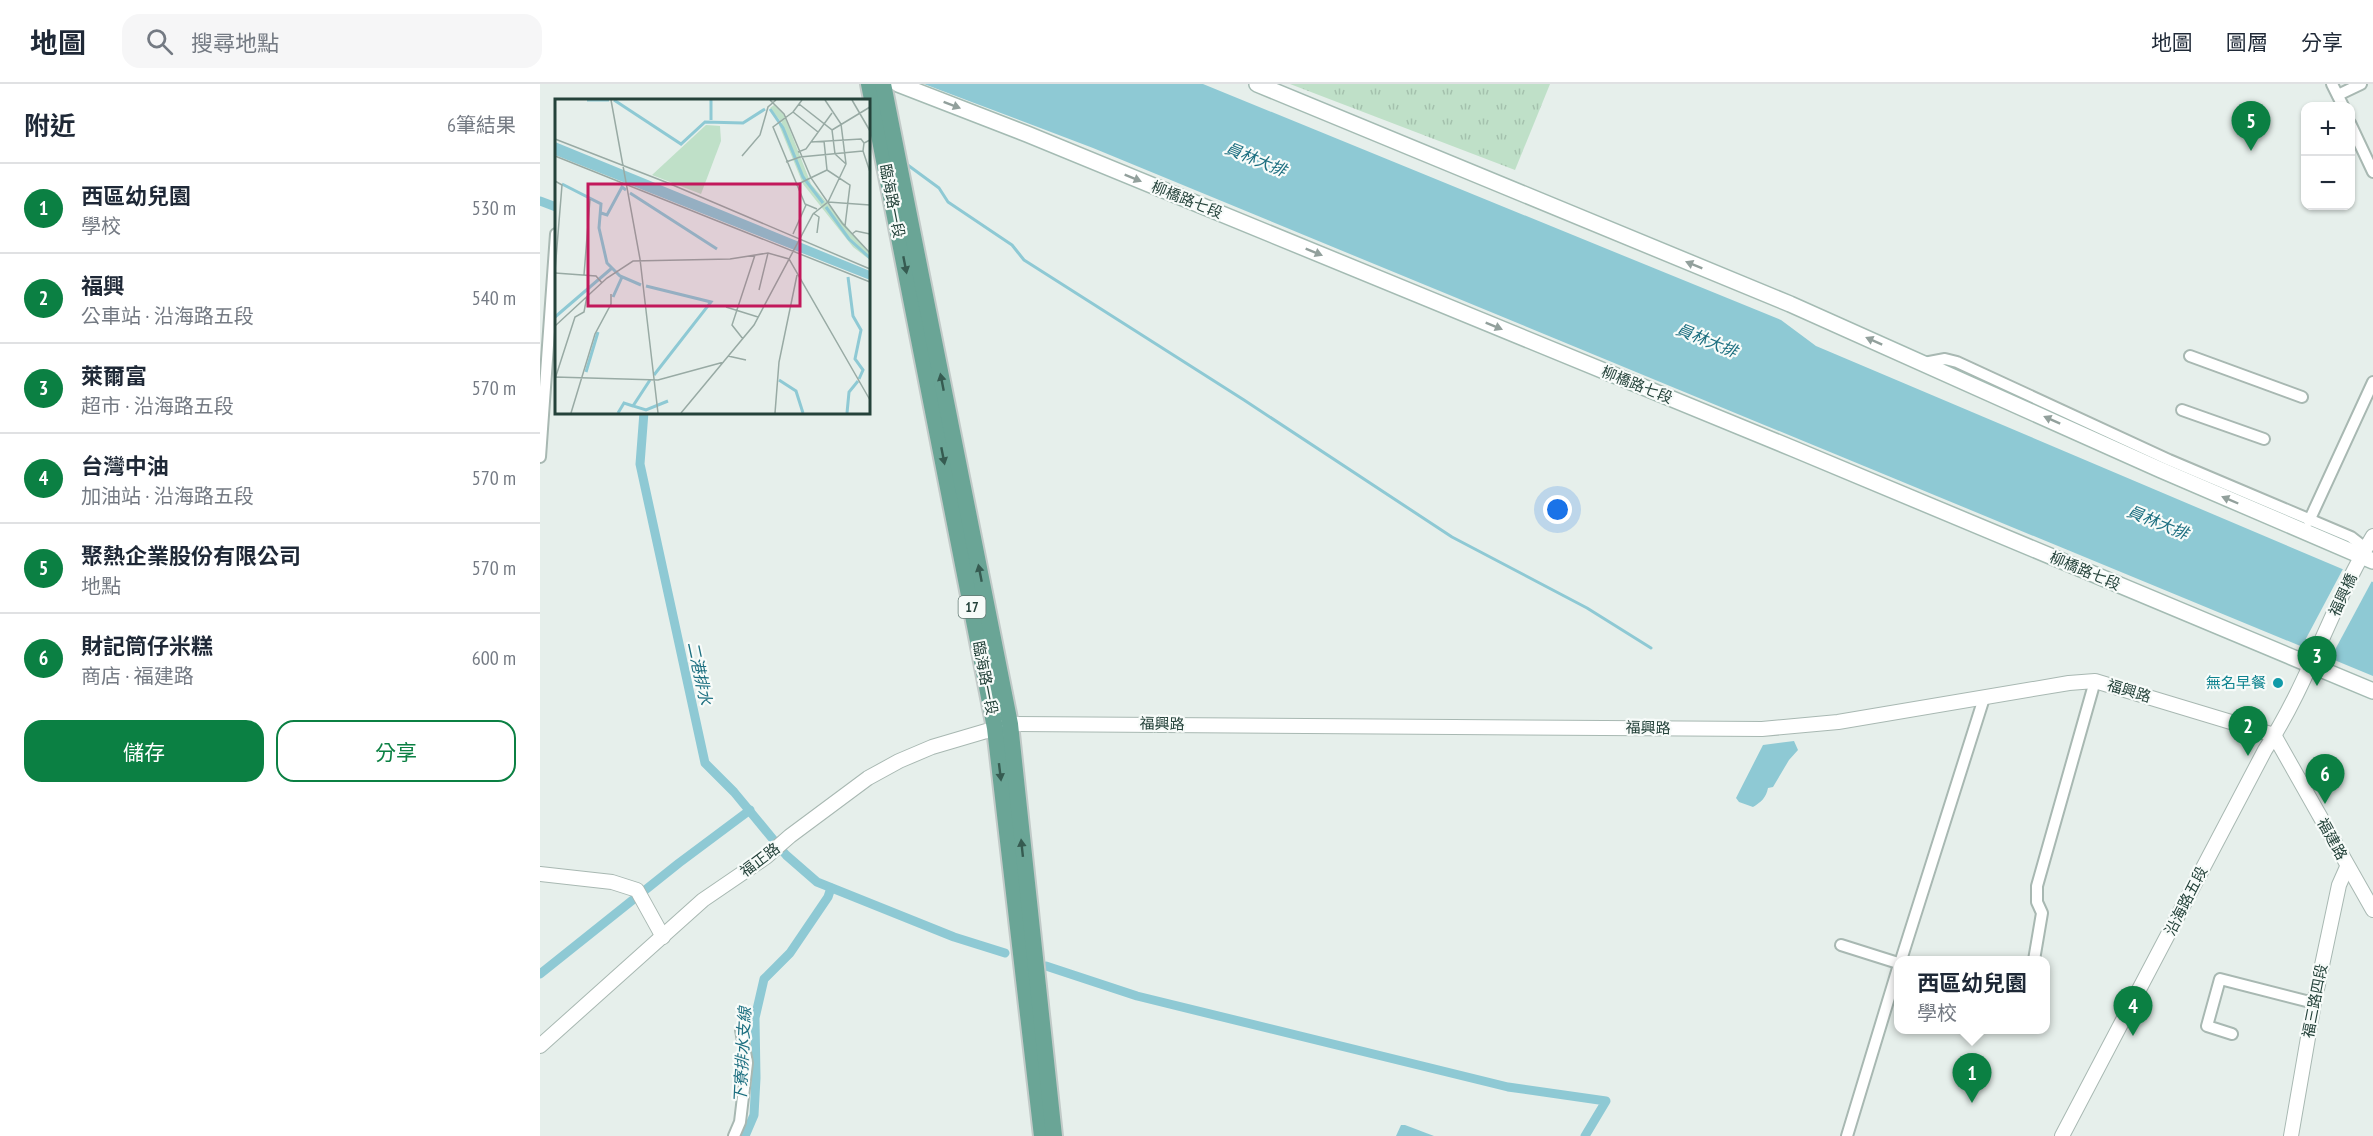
<!DOCTYPE html>
<html lang="zh-TW">
<meta charset="utf-8">
<style>
body{margin:0;font-family:"PT Sans Narrow","Noto Sans TC",sans-serif;background:#f6f6f7;color:#1f2937}
.controls{position:absolute;right:18px;top:18px;display:grid;overflow:hidden;border-radius:12px;box-shadow:0 2px 4px #0004}
.controls button{width:54px;height:54px;display:grid;place-items:center;padding:0;border:0;border-bottom:2px solid #e0e1e3;background:#fff;color:#1f2937;font:30px sans-serif}
.you{position:absolute;left:1018px;top:426px;width:21px;height:21px;margin:-15px;border:4px solid #fff;border-radius:50%;background:#1a73e8;box-shadow:0 0 0 9px #1a73e833}
.badge{display:grid;place-items:center;width:39px;height:39px;border-radius:50%;background:#0b8043;color:#fff;font-size:20px;font-weight:700}
.pin{position:absolute;translate:-50% -50px;filter:drop-shadow(0 2px 3px #0008)}
.pin::after{content:'';position:absolute;top:32px;width:21px;height:18px;background:inherit;clip-path:polygon(0 0,100% 0,50% 100%)}
.popup{position:absolute;left:1354px;top:872px;width:156px;height:78px;box-sizing:border-box;display:grid;place-content:center;border-radius:12px;background:#fff;filter:drop-shadow(0 2px 4px #0005);font-size:20px;white-space:nowrap;color:#747a83}
.popup b{font-size:22px;color:#1f2937}
.popup::after{content:'';position:absolute;left:50%;top:100%;margin-left:-12px;border:12px solid transparent;border-top-color:#fff}
.list{margin:0;padding:0;list-style:none}
h2{display:flex;justify-content:space-between;align-items:center;height:78px;margin:0;padding:0 24px;font-size:26px}
h2 small{font-size:20px;font-weight:400;color:#747a83}
.list li{display:grid;grid-template-columns:39px 1fr auto;gap:18px;align-items:center;box-sizing:border-box;height:90px;padding:0 24px;border-top:2px solid #e0e1e3}
.list b{display:block;font-size:22px;white-space:nowrap}
.list p{margin:0;font-size:20px;white-space:nowrap;color:#747a83}
.list em{font-size:20px;font-style:normal;color:#747a83}
.actions{display:flex;gap:12px;padding:18px 24px}
.actions a{flex:1;padding:14px 0;border:2px solid #0b8043;border-radius:18px;text-align:center;font-size:21px;color:#0b8043}
.actions .main{background:#0b8043;color:#fff}
.icon{flex:none;width:33px;height:33px;fill:none;stroke:currentColor;stroke-width:2;stroke-linecap:round;stroke-linejoin:round}
.map{position:relative;flex:none;width:1833px;height:1052px;overflow:hidden}
header{display:flex;align-items:center;gap:36px;box-sizing:border-box;height:84px;padding:0 30px;background:#fff;border-bottom:2px solid #e0e1e3}
header strong{font-size:28px}
nav{display:flex;gap:33px;margin-inline-start:auto;font-size:21px}
.search{width:420px;height:54px;background:#f6f6f7;display:flex;align-items:center;gap:15px;box-sizing:border-box;padding:0 21px;border-radius:18px;color:#747a83;font-size:22px}
main{display:flex}
aside{flex:1;background:#fff}
.map>svg:first-child{display:block}
</style>
<header>
<strong>地圖</strong>
<div class="search"><svg class="icon" aria-label="search" viewBox="0 0 24 24"><circle cx="10" cy="10" r="6"/><path d="M15 15l6 6"/></svg>搜尋地點</div>
<nav><a>地圖</a><a>圖層</a><a>分享</a></nav>
</header>
<main>
<aside>
<h2>附近<small>6筆結果</small></h2>
<ul class="list">
<li><span class="badge">1</span><div><b>西區幼兒園</b><p>學校</p></div><em>530 m</em></li>
<li><span class="badge">2</span><div><b>福興</b><p>公車站 · 沿海路五段</p></div><em>540 m</em></li>
<li><span class="badge">3</span><div><b>萊爾富</b><p>超市 · 沿海路五段</p></div><em>570 m</em></li>
<li><span class="badge">4</span><div><b>台灣中油</b><p>加油站 · 沿海路五段</p></div><em>570 m</em></li>
<li><span class="badge">5</span><div><b>聚熱企業股份有限公司</b><p>地點</p></div><em>570 m</em></li>
<li><span class="badge">6</span><div><b>財記筒仔米糕</b><p>商店 · 福建路</p></div><em>600 m</em></li>
</ul>
<div class="actions"><a class="main">儲存</a><a>分享</a></div>
</aside>
<div class="map">
<svg width="1833" height="1052" viewBox="0 0 1833 1052">
<defs>
<pattern id="grass-tufts" width="24" height="20" patternUnits="userSpaceOnUse" patternTransform="scale(1.5)"><rect width="24" height="20" fill="#bfe0c8"/><path d="M3 7l-1-3M5 7V3M7 7l1-3M15 17l-1-3M17 17v-4M19 17l1-3" fill="none" stroke="#a4c1ad"/></pattern>
</defs>
<rect width="100%" height="100%" fill="#e6efeb"/>
<polygon fill="url(#grass-tufts)" points="750,0 1010,0 975,86"/>
<g fill="#8ec9d4">
<polygon points="384,0 663,0 1241,236 1276,262 1833,498 1833,592 553,64"/>
<path d="M1254,657l4,9 -9,10 -16,27 -5,1c-2,10 -7,14 -15,19l-14,-5 -3,-4 27,-53z"/>
<polygon points="861,1041 865,1041 894,1052 856,1052"/>
</g>
<polygon fill="#e6efeb" points="1804,483 1833,495 1789,577 1761,564"/>
<g fill="none" stroke-linecap="round" stroke-linejoin="round">
<polyline stroke="#8ec9d4" stroke-width="3" points="365,79 399,104 408,118 472,161 484,176 704,316 912,453 1047,524 1111,564"/>
<g stroke="#8ec9d4" stroke-width="9">
<polyline points="0,117 16,123"/>
<polyline points="104,328 100,380 165,679 194,708 246,771 277,798 414,853 465,869"/>
<polyline points="506,882 597,912 968,1003 1066,1017 1045,1052"/>
<polyline points="0,890 139,779 210,726"/>
<polyline points="205,1052 214,1031 216,994 215,934 224,895 250,869 288,813 291,804"/>
</g>
<g stroke="#a8b8b2" stroke-width="14">
<g id="minor">
<polyline points="1792,0 1803,22"/>
<polyline points="1798,11 1821,0"/>
<polyline points="1810,39 1833,88"/>
<polyline points="1650,272 1762,313"/>
<polyline points="1384,279 1405,275 1417,278 1629,376 1811,453 1820,460 1821,472"/>
<polyline points="1642,326 1724,355"/>
<polyline points="0,373 16,150"/>
<polyline points="1769,437 1833,298"/>
<polyline points="1301,861 1358,879"/>
<polyline points="1361,876 1444,614"/>
<polyline points="1494,876 1502,829 1497,818 1497,802 1555,597"/>
<polyline points="1692,950 1667,942 1680,895 1774,919"/>
<polyline points="194,1052 200,1038 207,979 201,946"/>
<polyline points="1307,1052 1358,884"/>
</g>
</g>
<g stroke="#a8b8b2" stroke-width="16">
<g id="tertiary">
<polyline points="0,790 72,798 97,806 123,853"/>
<polyline points="0,962 163,816 226,773 250,752 328,694 359,677 392,663 470,640 1222,645 1298,638 1529,599 1555,597 1734,651 1833,826"/>
<path d="M1522,1052l203,-386c44,-67 67,-146 108,-214"/>
<polyline points="1751,1052 1774,919 1799,801 1807,783"/>
</g>
</g>
<g stroke="#a4bbb3" stroke-width="18">
<g id="secondary">
<polyline points="358,0 487,50 1254,365 1833,607"/>
<polyline points="717,0 1250,220 1621,386 1833,477"/>
</g>
</g>
<g stroke="#c2cac8" stroke-width="20">
<g id="primary">
<polyline points="329,0 455,644 502,1052"/>
<polyline points="343,0 470,640 514,1052"/>
</g>
</g>
<use href="#minor" stroke="#fff" stroke-width="10"/>
<use href="#tertiary" stroke="#fff" stroke-width="14"/>
<use href="#secondary" stroke="#fff" stroke-width="15"/>
<use href="#primary" stroke="#6aa596" stroke-width="16"/>
</g>
<defs><path id="oneway-solid" d="M-6-.8H1V-3.2L6.5 0L1 3.2V.8H-6Z" transform="scale(1.5)"/></defs>
<g fill="#92a09c">
<use href="#oneway-solid" transform="translate(412 21) rotate(21)"/>
<use href="#oneway-solid" transform="translate(593 94) rotate(22)"/>
<use href="#oneway-solid" transform="translate(774 168) rotate(22)"/>
<use href="#oneway-solid" transform="translate(1154 181) rotate(-158)"/>
<use href="#oneway-solid" transform="translate(954 242) rotate(22)"/>
<use href="#oneway-solid" transform="translate(1334 257) rotate(-156)"/>
<use href="#oneway-solid" transform="translate(1512 336) rotate(-156)"/>
<use href="#oneway-solid" transform="translate(1690 416) rotate(-157)"/>
</g>
<g fill="#365b51">
<use href="#oneway-solid" transform="translate(365 181) rotate(79)"/>
<use href="#oneway-solid" transform="translate(402 298) rotate(-101)"/>
<use href="#oneway-solid" transform="translate(403 372) rotate(79)"/>
<use href="#oneway-solid" transform="translate(440 489) rotate(-101)"/>
<use href="#oneway-solid" transform="translate(460 688) rotate(83)"/>
<use href="#oneway-solid" transform="translate(482 764) rotate(-96)"/>
</g>
<circle fill="#0f9aa8" stroke="#f7fbf9" stroke-width="2" cx="1738" cy="599" r="6"/>
<g text-anchor="middle" stroke-width="4.5" stroke-linejoin="round" paint-order="stroke">
<rect fill="#f7fbf9" stroke="#637a73" stroke-width="1.5" x="418.5" y="512" width="27" height="22" rx="4.5"/>
<g font-size="14" font-weight="bold" fill="#24423a">
<text x="432" y="528">17</text>
</g>
<g font-size="15" fill="#24423a" stroke="#f7fbf9">
<text transform="translate(647 116) rotate(22)" y="5">柳橋路七段</text>
<text transform="translate(352 117) rotate(79)" y="5">臨海路一段</text>
<text transform="translate(1097 301) rotate(22)" y="5">柳橋路七段</text>
<text transform="translate(1545 487) rotate(23)" y="5">柳橋路七段</text>
<text transform="translate(1803 511) rotate(-65)" y="5">福興橋</text>
<text transform="translate(445 594) rotate(79)" y="5">臨海路一段</text>
<text transform="translate(1589 607) rotate(17)" y="5">福興路</text>
<text transform="translate(622 640) rotate(1)" y="5">福興路</text>
<text transform="translate(1108 644) rotate(1)" y="5">福興路</text>
<text transform="translate(1792 755) rotate(61)" y="5">福建路</text>
<text transform="translate(220 776) rotate(-37)" y="5">福正路</text>
<text transform="translate(1646 817) rotate(-63)" y="5">沿海路五段</text>
<text transform="translate(1775 917) rotate(-79)" y="5">福三路四段</text>
</g>
<g font-size="15" fill="#0d838f" stroke="#f7fbf9" text-anchor="end">
<text x="1726" y="604">無名早餐</text>
</g>
<g font-size="16" font-style="italic" fill="#1c6f80" stroke="#f7fbf9">
<text transform="translate(716 75) rotate(22)" y="6">員林大排</text>
<text transform="translate(1167 256) rotate(22)" y="6">員林大排</text>
<text transform="translate(1618 438) rotate(22)" y="6">員林大排</text>
<text transform="translate(160 589) rotate(78)" y="6">二港排水</text>
<text transform="translate(202 971) rotate(-87)" y="6">下寮排水支線</text>
</g>
</g>
<g transform="translate(15 15)">
<rect width="315" height="315" fill="#e6efeb"/>
<path d="M151,26l14,1 1,15 -20,53 -49,-19z" fill="#bfe0c8"/>
<path d="M219,6l10,10 27,69 59,70v6l-17,-13 -50,-63 -24,-59 3,-2 -12,-15z" fill="#bfe0c8"/>
<path d="M0,43l315,129v9l-315,-125z" fill="#8ec9d4"/>
<path fill="none" stroke="#8ec9d4" stroke-width="3" d="M32,1h22M59,1l67,44 24,-22 38,1 22,-14M215,10l13,19 20,49 20,26M156,21v-20M7,85l39,20 -2,24 8,35 13,13 21,9M75,94l87,56M271,108l23,32 21,19M46,114l6,2 15,-28 4,3M293,178l5,39 8,14 -6,29 8,11 -4,9M91,187l65,16 -57,73M58,198l9,-20M0,218l57,-49M31,273l12,-40M95,281l-17,26 13,4 22,-9M224,281l17,11 7,22M63,314l6,-10 9,3M292,314l2,-21 9,-11"/>
<path fill="none" stroke="#98aaa4" stroke-width="1.5" d="M56,1l29,159 18,154M215,1l14,14 27,64 31,45 28,30M247,1l-9,12 -20,15 32,77 12,5M270,1l16,24 5,40 -18,38M297,1l18,31M244,5l33,26 3,24 11,10M238,13l25,20M277,31l38,-23M0,40l113,44 202,86M315,41l-6,3 -1,8 7,21M269,42l3,29M256,43l50,-3 3,4M243,53l8,-3 26,-36M0,57l315,126M187,57l18,-21 8,-28 8,-7M231,63l14,-5 63,-6M315,70v37M272,71l23,15 -5,41M0,82l7,4 -7,86M241,86l31,-15M258,114l6,4 -2,16M238,135l13,-29M297,135l4,-3 14,3M0,174l41,3 6,7M29,176l6,-76M204,191l9,-37M171,208l32,10M0,227l52,-48 26,-17 97,-2 38,-6 21,6 81,141M188,240l-11,-14 23,-70M173,257l18,4M0,278l103,3 66,-18M0,280l20,-62 9,-5 3,-16M16,314l24,-79 16,-30v-10M126,314l73,-88 59,-111 15,-12 42,3M220,314l4,-51 18,-87"/>
<path fill="#c2185b" fill-opacity="0.15" stroke="#c2185b" stroke-width="3" d="M33,85h212v122h-212z"/>
<rect width="315" height="315" fill="none" stroke="#24423a" stroke-width="3"/>
</g>
</svg>
<div class="controls">
<button>+</button>
<button>−</button>
</div>
<div class="you"></div>
<div class="pin badge" style="left:1432px;top:1019px">1</div>
<div class="popup"><b>西區幼兒園</b>學校</div>
<div class="pin badge" style="left:1708px;top:672px">2</div>
<div class="pin badge" style="left:1777px;top:602px">3</div>
<div class="pin badge" style="left:1593px;top:952px">4</div>
<div class="pin badge" style="left:1711px;top:67px">5</div>
<div class="pin badge" style="left:1785px;top:720px">6</div>
</div>
</main>
